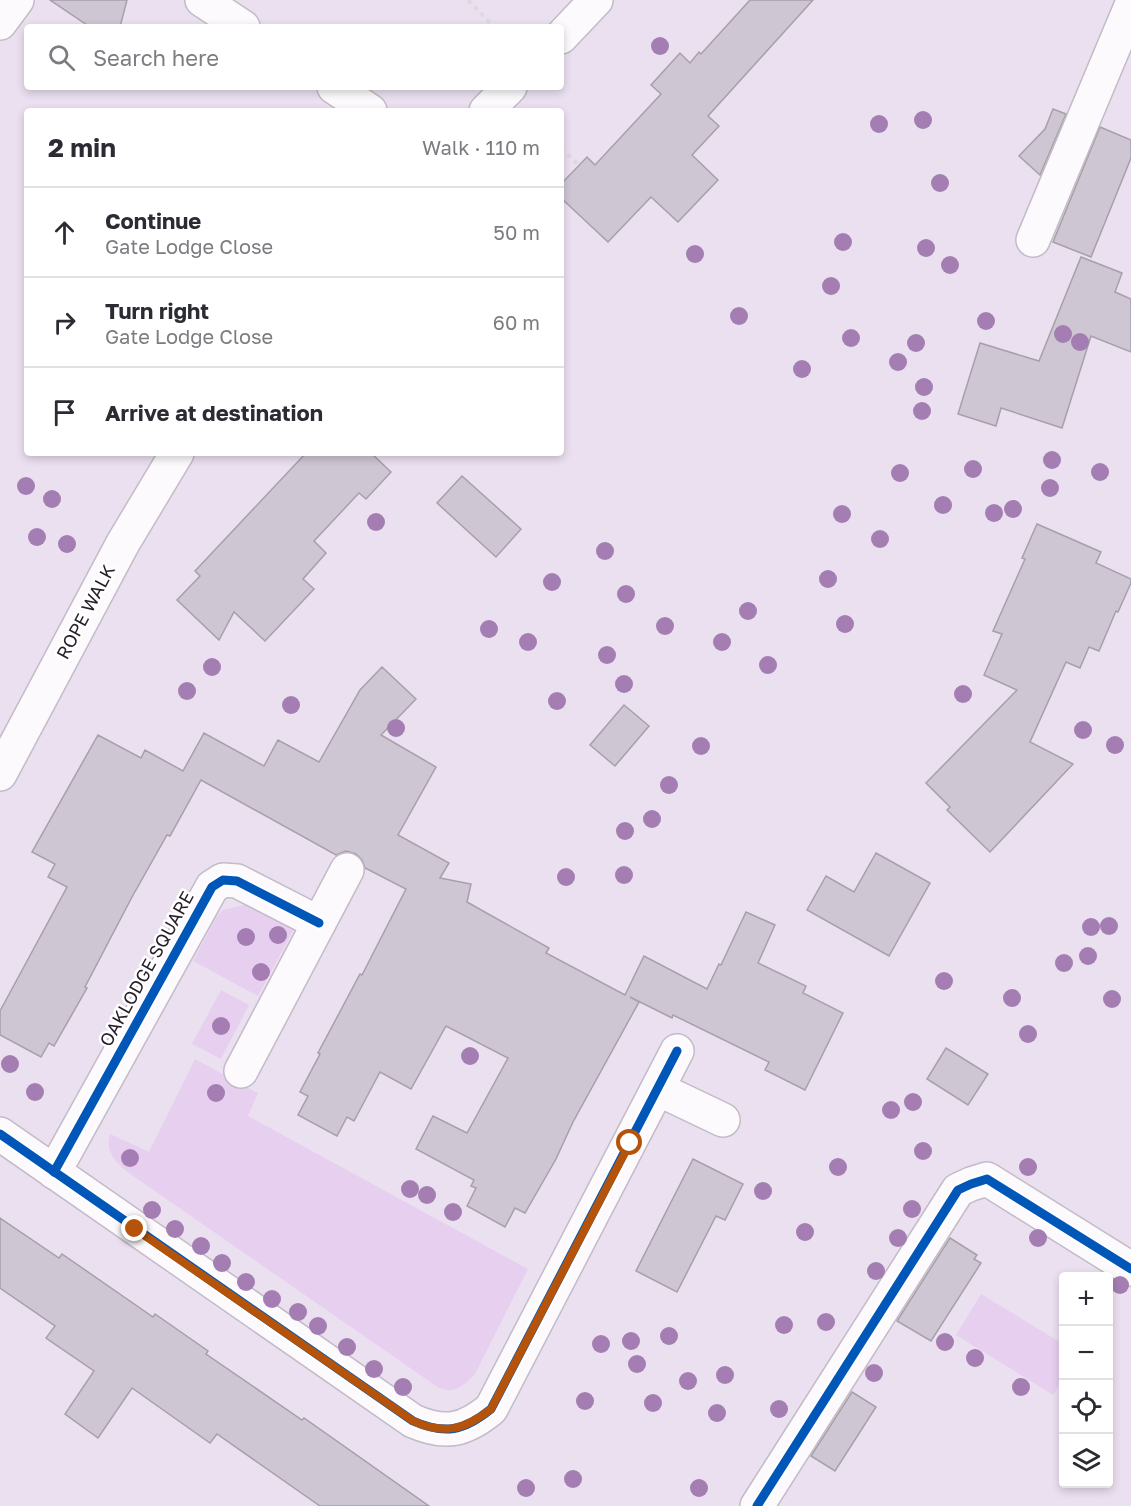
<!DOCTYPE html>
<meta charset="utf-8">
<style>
body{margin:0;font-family:"Golos Text",sans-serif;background:#f7f7f7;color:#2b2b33}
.controls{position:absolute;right:18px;bottom:18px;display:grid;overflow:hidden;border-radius:6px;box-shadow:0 3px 9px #0003}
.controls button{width:54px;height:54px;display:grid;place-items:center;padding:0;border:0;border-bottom:2px solid #e1e1e2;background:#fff;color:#2b2b33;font:30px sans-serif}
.stop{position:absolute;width:18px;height:18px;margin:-14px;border:4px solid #b45309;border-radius:50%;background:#fff}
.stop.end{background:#b45309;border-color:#fff;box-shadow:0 2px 6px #0008}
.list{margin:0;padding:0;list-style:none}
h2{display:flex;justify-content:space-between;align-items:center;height:78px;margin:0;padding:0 24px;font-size:26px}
h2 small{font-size:20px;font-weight:400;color:#7c7c81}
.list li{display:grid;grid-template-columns:39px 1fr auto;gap:18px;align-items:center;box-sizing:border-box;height:90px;padding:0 24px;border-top:2px solid #e1e1e2}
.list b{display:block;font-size:22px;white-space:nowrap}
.list p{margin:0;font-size:20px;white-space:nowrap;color:#7c7c81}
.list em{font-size:20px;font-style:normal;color:#7c7c81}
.icon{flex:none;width:33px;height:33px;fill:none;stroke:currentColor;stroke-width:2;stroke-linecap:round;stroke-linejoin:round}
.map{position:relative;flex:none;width:1131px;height:1506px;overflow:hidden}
.search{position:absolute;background:#fff;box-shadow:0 3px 9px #0003;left:24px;top:24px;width:540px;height:66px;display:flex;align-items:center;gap:15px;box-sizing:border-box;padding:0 21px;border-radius:6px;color:#7c7c81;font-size:22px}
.panel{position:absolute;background:#fff;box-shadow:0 3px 9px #0003;left:24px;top:108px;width:540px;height:348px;border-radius:6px}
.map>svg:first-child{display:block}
</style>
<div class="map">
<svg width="1131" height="1506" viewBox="0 0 1131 1506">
<rect width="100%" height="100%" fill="#ebe0f0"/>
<g fill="#e7cff0">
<polygon points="244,905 251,906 294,929 258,996 193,961 217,916 223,910"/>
<polygon points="221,990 249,1005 221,1059 192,1044"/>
<path d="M195,1059l63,34 -10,23 280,153 -53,105c-13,13 -22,22 -39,12l-310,-215c-12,-11 -21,-20 -16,-37l39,18z"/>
<polygon points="981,1294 1063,1344 1063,1378 1053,1395 956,1335"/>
</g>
<g fill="#cec6d2" stroke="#a79faa" stroke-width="1.5">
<polygon points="50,0 127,0 120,27 90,27"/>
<polygon points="750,0 813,0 708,116 719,126 692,155 718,180 678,222 651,197 608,242 561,198 561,184 587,157 595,165 661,94 651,85 680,53 690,63 699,52 701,54"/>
<polygon points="1053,109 1066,114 1040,175 1019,156 1045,129"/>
<polygon points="1100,127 1131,140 1131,158 1091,257 1053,242"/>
<polygon points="1081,257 1122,273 1115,292 1131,299 1131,352 1091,336 1062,428 1001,408 996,426 958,414 980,343 1039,361"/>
<polygon points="306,453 371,453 391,472 366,499 359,493 314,541 326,553 303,579 314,589 265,641 234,612 219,640 177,600 200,576 195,571"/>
<polygon points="462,476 521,529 496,557 437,503"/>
<polygon points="1037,524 1101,552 1096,563 1131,579 1131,583 1118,612 1116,611 1099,651 1089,647 1080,668 1066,662 1030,742 1073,764 990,852 947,810 950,807 926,783 1017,690 984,675 1002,634 993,631 1025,559 1022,558"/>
<polygon points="382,667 416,699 381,735 436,767 398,835 449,863 440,878 471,884 467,902 549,948 546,953 625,995 644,956 707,989 719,964 721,965 746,912 775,925 758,963 806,986 803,993 843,1013 805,1090 765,1070 769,1062 673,1015 672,1018 630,997 639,1002 573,1122 556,1159 525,1213 515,1208 505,1227 467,1206 476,1188 471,1186 474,1180 416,1149 433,1116 467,1133 508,1058 446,1026 411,1089 380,1072 354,1121 347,1117 337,1136 298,1115 308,1096 300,1092 320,1054 318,1053 360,974 362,975 406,889 365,868 362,860 356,854 346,851 336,855 201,780 170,836 167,835 132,897 85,987 87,988 54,1046 49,1043 41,1057 0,1035 0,1011 67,887 48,877 55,864 32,852 98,735 141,758 145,750 183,771 204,733 264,766 278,740 319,762 360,690"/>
<polygon points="624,705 649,726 615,766 590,745"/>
<polygon points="876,853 930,883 889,956 807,910 826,876 854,892"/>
<polygon points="946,1048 988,1074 968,1105 927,1079"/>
<polygon points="693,1159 743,1184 725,1220 716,1216 677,1292 636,1271"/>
<polygon points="0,1218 59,1258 62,1254 153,1317 155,1314 208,1351 206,1354 302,1420 304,1418 429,1506 320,1506 217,1434 210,1443 132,1388 98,1438 65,1414 94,1371 46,1338 55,1326 0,1288"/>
<polygon points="950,1238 977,1255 974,1259 981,1263 931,1341 897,1321"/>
<polygon points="852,1392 876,1407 835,1471 811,1456"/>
</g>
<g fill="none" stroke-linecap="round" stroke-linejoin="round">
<g stroke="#c3bbc7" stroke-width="36">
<g id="minor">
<polyline points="202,0 243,27"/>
<polyline points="0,23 17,0"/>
<polyline points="561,37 596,0"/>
<polyline points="334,87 370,111"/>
<polyline points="486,111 510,87"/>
<polyline points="1033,240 1131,6"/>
<polyline points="0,774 123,543 177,453"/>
<polyline points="241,1071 347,870"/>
<polyline points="658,1089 723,1120"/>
<path d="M0,1134l413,287c32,14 51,10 78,-12l186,-358"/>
<polyline points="54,1172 212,887 223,880 237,881 319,923"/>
<polyline points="757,1506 958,1190 971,1184 987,1179 1131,1269"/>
</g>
</g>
<g stroke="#ddd9dd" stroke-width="4" stroke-dasharray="4.5 4.5" stroke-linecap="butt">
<polyline points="468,0 494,27"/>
<polyline points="561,148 579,165"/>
</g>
<use href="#minor" stroke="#fcfafd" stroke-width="33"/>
<g stroke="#fff" stroke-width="13">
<g id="cycleway">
<path d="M0,1134l413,287c32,14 51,10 78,-12l186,-358"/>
<polyline points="54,1172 212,887 223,880 237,881 319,923"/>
<polyline points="757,1506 958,1190 971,1184 987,1179 1131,1269"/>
</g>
</g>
<use href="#cycleway" stroke="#0057b8" stroke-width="9"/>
</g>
<g fill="#a47eb2">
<circle cx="660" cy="46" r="9"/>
<circle cx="923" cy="120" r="9"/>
<circle cx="879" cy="124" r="9"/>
<circle cx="940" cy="183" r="9"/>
<circle cx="843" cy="242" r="9"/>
<circle cx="926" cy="248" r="9"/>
<circle cx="695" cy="254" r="9"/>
<circle cx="950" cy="265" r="9"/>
<circle cx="831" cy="286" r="9"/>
<circle cx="739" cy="316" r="9"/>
<circle cx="986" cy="321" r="9"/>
<circle cx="1063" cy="334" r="9"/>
<circle cx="851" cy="338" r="9"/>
<circle cx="1080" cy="342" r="9"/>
<circle cx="916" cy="343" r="9"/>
<circle cx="898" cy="362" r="9"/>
<circle cx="802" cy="369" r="9"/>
<circle cx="924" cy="387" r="9"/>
<circle cx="922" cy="411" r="9"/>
<circle cx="1052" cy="460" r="9"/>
<circle cx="973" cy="469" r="9"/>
<circle cx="1100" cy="472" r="9"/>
<circle cx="900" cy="473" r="9"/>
<circle cx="26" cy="486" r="9"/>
<circle cx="1050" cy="488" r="9"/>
<circle cx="52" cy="499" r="9"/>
<circle cx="943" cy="505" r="9"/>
<circle cx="1013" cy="509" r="9"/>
<circle cx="994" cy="513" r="9"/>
<circle cx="842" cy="514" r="9"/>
<circle cx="376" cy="522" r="9"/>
<circle cx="37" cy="537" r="9"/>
<circle cx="880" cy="539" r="9"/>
<circle cx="67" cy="544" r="9"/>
<circle cx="605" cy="551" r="9"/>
<circle cx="828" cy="579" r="9"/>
<circle cx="552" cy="582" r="9"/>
<circle cx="626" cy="594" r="9"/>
<circle cx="748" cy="611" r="9"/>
<circle cx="845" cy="624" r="9"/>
<circle cx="665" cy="626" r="9"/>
<circle cx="489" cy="629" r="9"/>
<circle cx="528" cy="642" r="9"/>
<circle cx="722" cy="642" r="9"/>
<circle cx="607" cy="655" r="9"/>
<circle cx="768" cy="665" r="9"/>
<circle cx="212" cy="667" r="9"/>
<circle cx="624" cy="684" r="9"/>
<circle cx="187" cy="691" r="9"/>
<circle cx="963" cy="694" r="9"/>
<circle cx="557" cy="701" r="9"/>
<circle cx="291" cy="705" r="9"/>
<circle cx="396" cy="728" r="9"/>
<circle cx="1083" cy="730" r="9"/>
<circle cx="1115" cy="745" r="9"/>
<circle cx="701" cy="746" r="9"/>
<circle cx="669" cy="785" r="9"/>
<circle cx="652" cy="819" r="9"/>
<circle cx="625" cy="831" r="9"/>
<circle cx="624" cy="875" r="9"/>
<circle cx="566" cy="877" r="9"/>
<circle cx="1109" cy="926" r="9"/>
<circle cx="1091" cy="927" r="9"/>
<circle cx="278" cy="935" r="9"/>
<circle cx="246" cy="937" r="9"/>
<circle cx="1088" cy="956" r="9"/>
<circle cx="1064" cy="963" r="9"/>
<circle cx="261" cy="972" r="9"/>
<circle cx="944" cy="981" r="9"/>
<circle cx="1012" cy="998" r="9"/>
<circle cx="1112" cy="999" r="9"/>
<circle cx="221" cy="1026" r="9"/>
<circle cx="1028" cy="1034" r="9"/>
<circle cx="470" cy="1056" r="9"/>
<circle cx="10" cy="1064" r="9"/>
<circle cx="35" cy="1092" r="9"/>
<circle cx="216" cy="1093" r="9"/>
<circle cx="913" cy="1102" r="9"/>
<circle cx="891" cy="1110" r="9"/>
<circle cx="923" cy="1151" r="9"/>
<circle cx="130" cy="1158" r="9"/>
<circle cx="838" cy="1167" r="9"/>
<circle cx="1028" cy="1167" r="9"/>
<circle cx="410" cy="1189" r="9"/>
<circle cx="763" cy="1191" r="9"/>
<circle cx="427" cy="1195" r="9"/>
<circle cx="912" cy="1209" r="9"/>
<circle cx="152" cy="1210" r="9"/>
<circle cx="453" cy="1212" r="9"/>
<circle cx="175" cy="1229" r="9"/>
<circle cx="805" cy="1232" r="9"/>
<circle cx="898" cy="1238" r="9"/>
<circle cx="1038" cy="1238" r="9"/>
<circle cx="201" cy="1246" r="9"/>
<circle cx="222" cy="1263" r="9"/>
<circle cx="876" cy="1271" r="9"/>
<circle cx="246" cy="1282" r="9"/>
<circle cx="1120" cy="1285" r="9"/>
<circle cx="272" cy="1299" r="9"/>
<circle cx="298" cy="1312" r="9"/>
<circle cx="826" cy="1322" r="9"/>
<circle cx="784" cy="1325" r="9"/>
<circle cx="318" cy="1326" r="9"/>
<circle cx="669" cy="1336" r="9"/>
<circle cx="631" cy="1341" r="9"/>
<circle cx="945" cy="1342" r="9"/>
<circle cx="601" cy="1344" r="9"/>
<circle cx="347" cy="1347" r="9"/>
<circle cx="975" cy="1358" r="9"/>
<circle cx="637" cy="1364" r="9"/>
<circle cx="374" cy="1369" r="9"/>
<circle cx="874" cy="1373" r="9"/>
<circle cx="725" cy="1375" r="9"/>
<circle cx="688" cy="1381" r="9"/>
<circle cx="403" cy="1387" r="9"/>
<circle cx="1021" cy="1387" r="9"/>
<circle cx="585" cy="1401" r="9"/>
<circle cx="653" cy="1403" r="9"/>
<circle cx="779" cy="1409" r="9"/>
<circle cx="717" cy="1413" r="9"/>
<circle cx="573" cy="1479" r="9"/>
<circle cx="526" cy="1488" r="9"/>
<circle cx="699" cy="1488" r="9"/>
</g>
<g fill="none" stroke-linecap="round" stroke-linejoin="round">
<path stroke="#b45309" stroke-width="8" d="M135,1229l278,192c31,14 51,9 78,-12l139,-266"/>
</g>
<g text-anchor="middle" stroke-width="5" stroke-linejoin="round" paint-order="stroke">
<g font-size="18" fill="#261f29" stroke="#fff">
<text transform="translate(86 612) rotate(-62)" y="6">ROPE WALK</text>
<text transform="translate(147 969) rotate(-61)" y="6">OAKLODGE SQUARE</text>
</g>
</g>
</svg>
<div class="controls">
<button>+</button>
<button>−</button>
<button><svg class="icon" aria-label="locate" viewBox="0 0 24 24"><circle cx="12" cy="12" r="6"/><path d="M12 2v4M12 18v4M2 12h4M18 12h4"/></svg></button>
<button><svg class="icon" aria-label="layers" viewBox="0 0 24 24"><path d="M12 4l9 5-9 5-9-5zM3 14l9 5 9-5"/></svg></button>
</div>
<div class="stop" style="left:630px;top:1143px"></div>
<div class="stop end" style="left:135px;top:1229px"></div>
<div class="search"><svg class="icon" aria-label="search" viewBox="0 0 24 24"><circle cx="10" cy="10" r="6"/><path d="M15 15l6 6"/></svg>Search here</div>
<section class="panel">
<h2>2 min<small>Walk · 110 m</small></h2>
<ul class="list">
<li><svg class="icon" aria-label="ahead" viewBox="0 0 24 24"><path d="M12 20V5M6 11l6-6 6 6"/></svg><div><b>Continue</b><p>Gate Lodge Close</p></div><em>50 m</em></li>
<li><svg class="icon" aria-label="right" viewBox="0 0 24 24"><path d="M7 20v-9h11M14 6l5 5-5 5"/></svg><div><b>Turn right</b><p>Gate Lodge Close</p></div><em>60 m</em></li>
<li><svg class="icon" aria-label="arrive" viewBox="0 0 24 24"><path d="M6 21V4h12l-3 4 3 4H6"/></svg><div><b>Arrive at destination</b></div></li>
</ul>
</section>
</div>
